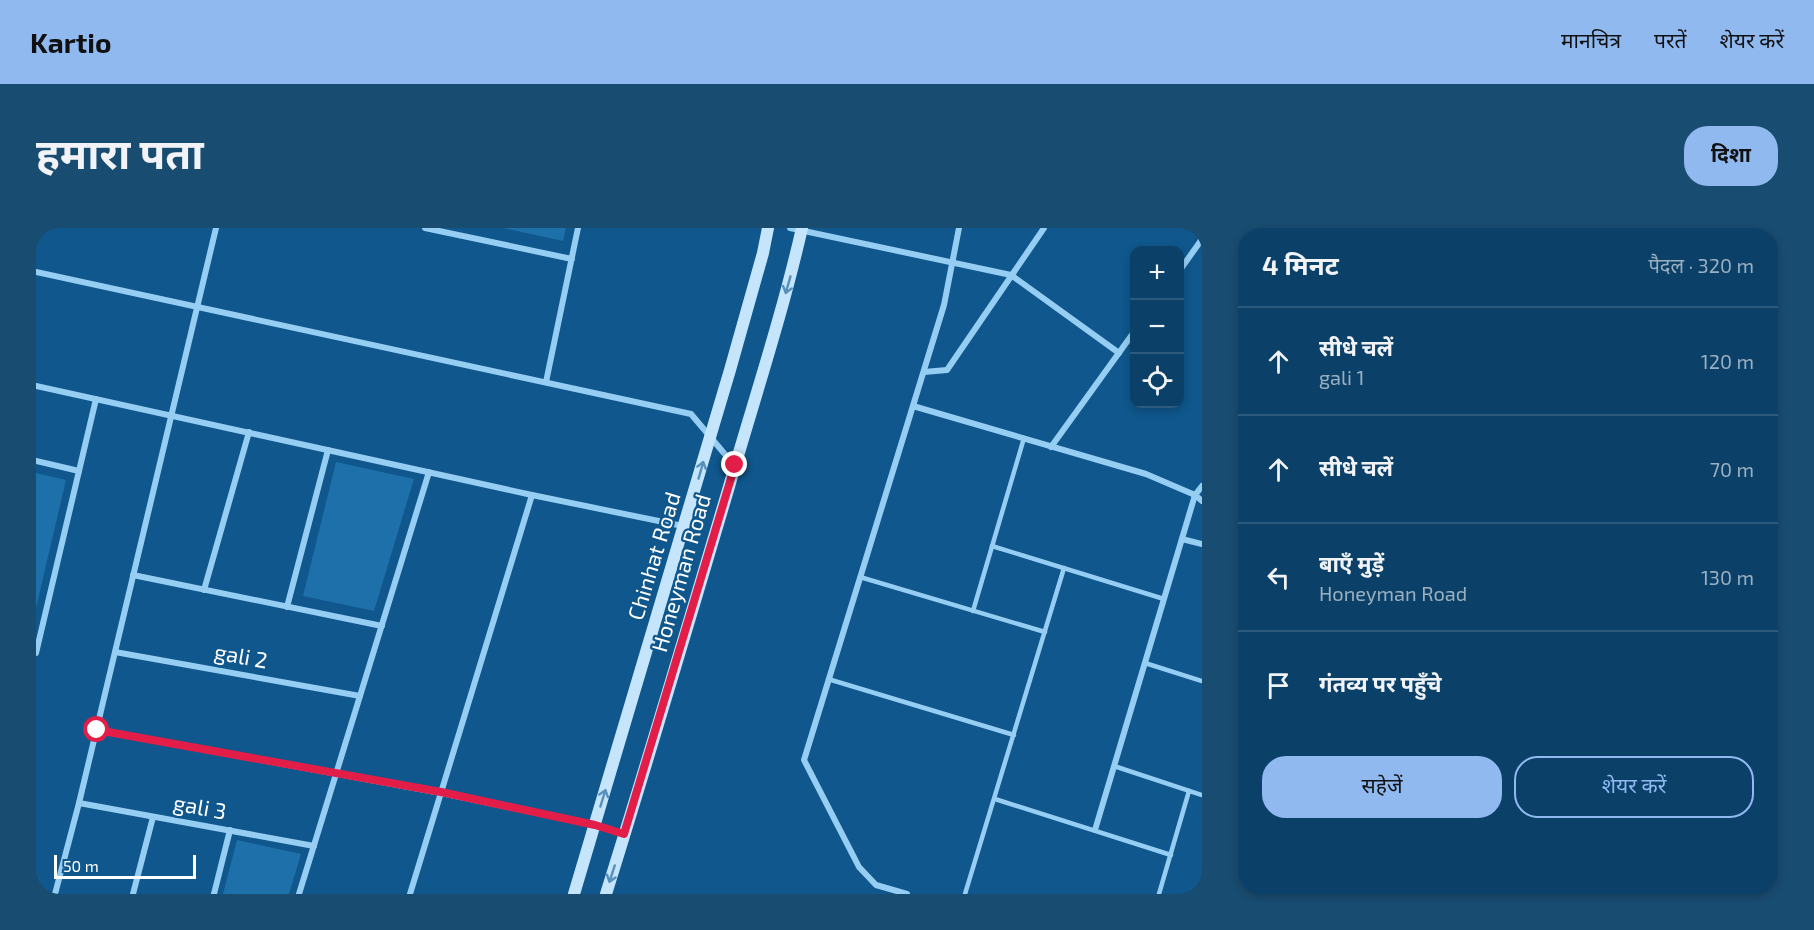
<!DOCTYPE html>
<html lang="hi">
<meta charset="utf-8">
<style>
body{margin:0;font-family:"Exo 2","Noto Sans Devanagari",sans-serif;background:#194c71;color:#f1f3f6}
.controls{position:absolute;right:18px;top:18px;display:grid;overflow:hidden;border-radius:12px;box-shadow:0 3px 9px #0003}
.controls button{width:54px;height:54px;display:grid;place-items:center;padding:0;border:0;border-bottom:2px solid #2b5a7d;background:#0b4169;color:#f1f3f6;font:30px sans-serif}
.scale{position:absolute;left:18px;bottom:15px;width:142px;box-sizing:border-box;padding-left:6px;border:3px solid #fff;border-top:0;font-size:16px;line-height:21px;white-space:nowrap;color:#fff;-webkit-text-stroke:4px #0f578c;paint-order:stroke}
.stop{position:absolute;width:18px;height:18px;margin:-14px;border:4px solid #e11d48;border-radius:50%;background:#fff}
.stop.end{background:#e11d48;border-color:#fff;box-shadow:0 2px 6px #0008}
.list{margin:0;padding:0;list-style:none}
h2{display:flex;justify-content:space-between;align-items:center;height:78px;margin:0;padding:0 24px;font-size:26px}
h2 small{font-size:20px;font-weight:400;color:#9aafc0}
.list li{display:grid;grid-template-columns:39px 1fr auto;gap:18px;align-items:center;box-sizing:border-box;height:108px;padding:0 24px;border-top:2px solid #2b5a7d}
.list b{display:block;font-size:22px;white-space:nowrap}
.list p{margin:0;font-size:20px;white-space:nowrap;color:#9aafc0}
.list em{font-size:20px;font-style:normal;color:#9aafc0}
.actions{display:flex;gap:12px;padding:18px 24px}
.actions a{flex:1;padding:14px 0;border:2px solid #90b9f0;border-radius:24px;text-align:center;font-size:21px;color:#90b9f0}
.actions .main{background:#90b9f0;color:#111}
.icon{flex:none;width:33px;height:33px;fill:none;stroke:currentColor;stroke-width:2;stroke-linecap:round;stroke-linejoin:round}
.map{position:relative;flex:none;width:1166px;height:666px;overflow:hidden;border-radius:24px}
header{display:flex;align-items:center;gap:36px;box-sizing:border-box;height:84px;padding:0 30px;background:#90b9f0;color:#111}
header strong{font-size:28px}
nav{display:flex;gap:33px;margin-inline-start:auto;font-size:21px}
.intro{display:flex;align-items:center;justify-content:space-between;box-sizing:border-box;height:144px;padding:0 36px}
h1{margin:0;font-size:42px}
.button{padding:15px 27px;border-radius:24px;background:#90b9f0;color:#111;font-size:21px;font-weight:700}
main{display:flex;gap:36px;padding:0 36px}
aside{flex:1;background:#0b4169;border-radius:24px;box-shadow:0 3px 9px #0003}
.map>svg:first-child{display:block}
</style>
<header>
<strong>Kartio</strong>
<nav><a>मानचित्र</a><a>परतें</a><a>शेयर करें</a></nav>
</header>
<div class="intro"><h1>हमारा पता</h1><a class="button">दिशा</a></div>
<main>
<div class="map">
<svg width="1166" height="666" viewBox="0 0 1166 666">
<rect width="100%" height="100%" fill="#0f578c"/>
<g fill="#1e70aa">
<polygon points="467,0 530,0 527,13"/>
<polygon points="300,234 378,251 338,383 267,368"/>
<polygon points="0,245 30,252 0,380"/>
<polygon points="201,612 265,626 253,666 187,666"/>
</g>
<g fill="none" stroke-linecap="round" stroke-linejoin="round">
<g stroke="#96cdf2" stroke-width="4.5">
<polyline points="956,318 1128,371"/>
<polyline points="824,349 1009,404"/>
<polyline points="937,383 988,210"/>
<polyline points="1109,435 1166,453"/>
<polyline points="792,451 978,507"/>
<polyline points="1078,538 1166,567"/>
<polyline points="959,571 1135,627"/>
<polyline points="929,666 1028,340"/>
<polyline points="1123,666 1153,563"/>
</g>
<g stroke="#96cdf2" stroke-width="6">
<polyline points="389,0 536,31"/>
<polyline points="754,0 975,47 1083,125"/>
<polyline points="1144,42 1166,11"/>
<polyline points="0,44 655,186 698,237"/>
<polyline points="888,144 911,142 1008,0"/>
<polyline points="510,154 542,0"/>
<polyline points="0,158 496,267 647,298"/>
<polyline points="877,178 1110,246 1159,267 1166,273"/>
<polyline points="1015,219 1098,104"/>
<polyline points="0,233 43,243"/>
<polyline points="1146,311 1166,316"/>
<polyline points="97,347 346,398"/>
<polyline points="168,362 213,204"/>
<polyline points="251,379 292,222"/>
<polyline points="79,424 324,468"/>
<polyline points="0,425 60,171"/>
<polyline points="61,502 405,565 559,597 588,606"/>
<polyline points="43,575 278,618"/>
<polyline points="1059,602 1159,267 1166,258"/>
<polyline points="19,666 43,575 180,0"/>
<polyline points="97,666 117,589"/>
<polyline points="178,666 194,602"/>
<polyline points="263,666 393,244"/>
<polyline points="374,666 496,267"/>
<polyline points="871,666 840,657 823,639 768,532 908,77 923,0"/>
</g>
<g stroke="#c5e5fd" stroke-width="12">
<polyline points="538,666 694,142 727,25 732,0"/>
<path d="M570,666c42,-134 82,-269 122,-404 25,-87 54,-174 74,-262"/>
</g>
</g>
<defs><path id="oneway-shaft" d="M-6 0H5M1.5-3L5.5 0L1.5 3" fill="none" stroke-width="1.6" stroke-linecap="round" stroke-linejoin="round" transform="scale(1.5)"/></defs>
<g stroke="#5890b9">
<use href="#oneway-shaft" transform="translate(752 57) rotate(106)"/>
<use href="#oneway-shaft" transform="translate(665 242) rotate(-74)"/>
<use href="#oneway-shaft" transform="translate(567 570) rotate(-73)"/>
<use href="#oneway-shaft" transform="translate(576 646) rotate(108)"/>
</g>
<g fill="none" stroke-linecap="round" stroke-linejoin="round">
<polyline stroke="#e11d48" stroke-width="8" points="61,502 405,564 559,597 588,606 699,237"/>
</g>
<g text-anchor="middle" stroke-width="4.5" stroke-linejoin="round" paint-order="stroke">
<g font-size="22" fill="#fff" stroke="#0f578c">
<text transform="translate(618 328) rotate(-73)" y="8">Chinhat Road</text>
<text transform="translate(645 345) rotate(-74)" y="8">Honeyman Road</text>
<text transform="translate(205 428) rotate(10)" y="8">gali 2</text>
<text transform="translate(164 579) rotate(10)" y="8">gali 3</text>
</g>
</g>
</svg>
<div class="controls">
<button>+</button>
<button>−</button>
<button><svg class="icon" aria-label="locate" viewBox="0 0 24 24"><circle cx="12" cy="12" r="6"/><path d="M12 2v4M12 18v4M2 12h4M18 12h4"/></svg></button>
</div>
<div class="scale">50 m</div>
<div class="stop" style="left:61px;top:502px"></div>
<div class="stop end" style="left:699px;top:237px"></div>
</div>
<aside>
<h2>4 मिनट<small>पैदल · 320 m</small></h2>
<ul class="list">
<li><svg class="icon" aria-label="ahead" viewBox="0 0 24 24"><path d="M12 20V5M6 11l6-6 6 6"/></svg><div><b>सीधे चलें</b><p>gali 1</p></div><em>120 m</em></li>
<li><svg class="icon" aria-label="ahead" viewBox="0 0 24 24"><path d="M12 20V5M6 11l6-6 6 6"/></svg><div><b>सीधे चलें</b></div><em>70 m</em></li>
<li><svg class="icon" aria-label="left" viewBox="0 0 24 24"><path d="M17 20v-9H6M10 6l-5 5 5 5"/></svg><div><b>बाएँ मुड़ें</b><p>Honeyman Road</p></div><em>130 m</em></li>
<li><svg class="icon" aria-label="arrive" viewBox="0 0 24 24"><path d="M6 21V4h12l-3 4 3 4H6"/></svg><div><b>गंतव्य पर पहुँचे</b></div></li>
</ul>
<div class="actions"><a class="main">सहेजें</a><a>शेयर करें</a></div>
</aside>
</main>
